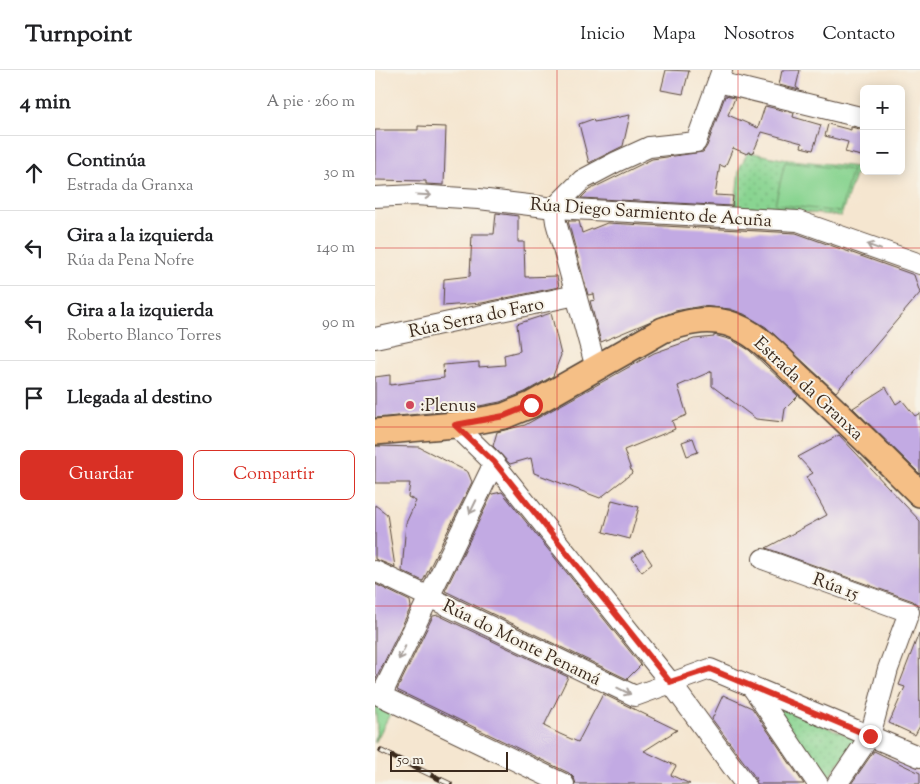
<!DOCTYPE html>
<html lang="es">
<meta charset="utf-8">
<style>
body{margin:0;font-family:"Sorts Mill Goudy",serif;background:#f2f2f2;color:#202124}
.controls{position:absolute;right:15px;top:15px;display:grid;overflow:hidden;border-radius:8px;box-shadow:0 2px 12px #0003}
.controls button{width:45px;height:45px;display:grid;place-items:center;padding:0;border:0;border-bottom:1px solid #e0e0e0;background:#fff;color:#202124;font:25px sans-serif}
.scale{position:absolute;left:15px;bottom:12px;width:118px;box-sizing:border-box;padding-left:5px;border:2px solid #3b2a1e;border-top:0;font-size:14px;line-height:18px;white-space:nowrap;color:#3b2a1e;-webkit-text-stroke:4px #f7f3e8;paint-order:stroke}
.stop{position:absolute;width:15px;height:15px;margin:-11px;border:4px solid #d93025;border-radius:50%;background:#fff}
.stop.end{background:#d93025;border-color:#fff;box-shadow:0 1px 5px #0008}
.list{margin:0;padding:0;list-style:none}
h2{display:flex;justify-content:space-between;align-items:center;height:65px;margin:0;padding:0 20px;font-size:21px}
h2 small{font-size:16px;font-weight:400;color:#757577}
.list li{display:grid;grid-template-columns:32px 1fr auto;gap:15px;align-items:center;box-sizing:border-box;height:75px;padding:0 20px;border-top:1px solid #e0e0e0}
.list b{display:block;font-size:19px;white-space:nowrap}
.list p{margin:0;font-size:16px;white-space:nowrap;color:#757577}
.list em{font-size:16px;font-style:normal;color:#757577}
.actions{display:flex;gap:10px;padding:15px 20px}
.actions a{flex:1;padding:11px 0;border:1px solid #d93025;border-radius:8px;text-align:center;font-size:18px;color:#d93025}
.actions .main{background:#d93025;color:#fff}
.icon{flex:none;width:28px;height:28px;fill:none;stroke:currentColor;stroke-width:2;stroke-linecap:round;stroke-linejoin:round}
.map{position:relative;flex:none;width:545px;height:714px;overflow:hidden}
header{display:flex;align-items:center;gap:30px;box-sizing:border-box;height:70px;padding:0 25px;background:#fff;border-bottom:1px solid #e0e0e0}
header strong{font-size:24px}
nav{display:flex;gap:28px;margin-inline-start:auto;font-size:18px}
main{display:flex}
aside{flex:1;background:#fff}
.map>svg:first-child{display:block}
</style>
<header>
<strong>Turnpoint</strong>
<nav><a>Inicio</a><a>Mapa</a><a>Nosotros</a><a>Contacto</a></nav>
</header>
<main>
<aside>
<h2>4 min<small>A pie · 260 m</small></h2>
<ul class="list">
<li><svg class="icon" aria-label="ahead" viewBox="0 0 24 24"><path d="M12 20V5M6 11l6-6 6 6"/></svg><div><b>Continúa</b><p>Estrada da Granxa</p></div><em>30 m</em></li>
<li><svg class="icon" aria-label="left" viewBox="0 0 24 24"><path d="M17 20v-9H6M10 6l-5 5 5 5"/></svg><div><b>Gira a la izquierda</b><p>Rúa da Pena Nofre</p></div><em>140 m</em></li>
<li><svg class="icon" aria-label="left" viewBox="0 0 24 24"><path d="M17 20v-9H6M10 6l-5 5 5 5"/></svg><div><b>Gira a la izquierda</b><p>Roberto Blanco Torres</p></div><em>90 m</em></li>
<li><svg class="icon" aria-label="arrive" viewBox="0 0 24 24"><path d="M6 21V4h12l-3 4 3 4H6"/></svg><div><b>Llegada al destino</b></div></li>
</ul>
<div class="actions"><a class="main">Guardar</a><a>Compartir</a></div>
</aside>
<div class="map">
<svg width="545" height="714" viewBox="0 0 545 714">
<defs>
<pattern id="grass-dots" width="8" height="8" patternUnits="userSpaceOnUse" patternTransform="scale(1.25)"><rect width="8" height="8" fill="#89d491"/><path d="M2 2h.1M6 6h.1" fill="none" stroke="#77b67d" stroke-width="1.8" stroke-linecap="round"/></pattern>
</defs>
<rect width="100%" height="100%" fill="#f7f3e8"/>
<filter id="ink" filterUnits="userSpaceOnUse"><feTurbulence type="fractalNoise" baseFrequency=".02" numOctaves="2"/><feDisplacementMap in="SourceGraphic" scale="10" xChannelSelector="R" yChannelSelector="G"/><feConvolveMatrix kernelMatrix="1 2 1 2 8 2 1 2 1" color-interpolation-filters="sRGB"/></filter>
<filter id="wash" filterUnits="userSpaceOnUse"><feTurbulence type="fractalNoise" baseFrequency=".0096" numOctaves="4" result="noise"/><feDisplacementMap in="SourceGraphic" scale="20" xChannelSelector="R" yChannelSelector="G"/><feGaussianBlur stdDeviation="1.12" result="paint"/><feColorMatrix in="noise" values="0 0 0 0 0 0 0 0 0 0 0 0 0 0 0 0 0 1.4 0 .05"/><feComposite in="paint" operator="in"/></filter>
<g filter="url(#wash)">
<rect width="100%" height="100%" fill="#f5e6d0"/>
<g fill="url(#grass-dots)" stroke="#627f58">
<polygon points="373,82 407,89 483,97 466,146 398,139 360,137 364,99"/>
<polygon points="397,635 482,669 451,711"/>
</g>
<g fill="#89d491" stroke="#627f58">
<polygon points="410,92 477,100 465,142 400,134"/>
<polygon points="0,633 16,642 0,673 2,657"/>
</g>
<g id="blocks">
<g fill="#c2aae3">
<polygon points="291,0 314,1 308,24 286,20"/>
<polygon points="407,0 425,0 421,17 425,20 404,15"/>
<polygon points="350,26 360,28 353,45 383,58 390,36 419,43 418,47 446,55 438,80 426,77 427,73 387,62 378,83 373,82 372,84 358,78 350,97 345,95 340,125 358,126 357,136 206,128 214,120 277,89 328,82 332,76"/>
<polygon points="255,45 248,76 214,93 204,54 218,49 219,52"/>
<polygon points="453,54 476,60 476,57 489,60 486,86 470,82 473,72 450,66"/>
<polygon points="43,56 71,57 69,115 51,114 51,111 0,110 0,60 43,60"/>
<polygon points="121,143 143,146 143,172 149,172 150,207 182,206 184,217 107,233 68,236 69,209 95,206 97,164 119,164"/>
<polygon points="193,151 204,151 207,163 232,153 421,163 539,205 545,223 461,322 391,257 369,244 355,239 327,236 300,241 226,272 215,231 220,230 219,224 213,225"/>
<polygon points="176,243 186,285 178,306 150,322 125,332 78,341 0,348 0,307 15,305 15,315 69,308 68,295 104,292 104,297 130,295 129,285 145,281 142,254"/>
<polygon points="339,265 357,270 374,280 423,326 410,339 408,352 381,349 337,316 337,301 303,316 312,345 297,351 300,359 249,380 257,403 225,428 159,403 156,388 135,394 118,376 122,362 150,355 279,283 319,269 339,267"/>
<polygon points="511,317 521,334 527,330 540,346 545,343 545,404 478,338"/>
<polygon points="464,365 545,451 545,537 538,531 391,478 452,445 431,407 438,403 423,387"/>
<polygon points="318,368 323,382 312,386 307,372"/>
<polygon points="0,376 44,377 93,402 97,412 48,511 27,501 31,453 41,431 33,427 35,413 0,413"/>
<polygon points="127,422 266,595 252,609 70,521 117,424"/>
<polygon points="237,430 264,437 255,469 228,462"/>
<polygon points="0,435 12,444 20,497 0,489"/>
<polygon points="268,480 277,494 267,502 257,488"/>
<polygon points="0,514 35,531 36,537 0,611"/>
<polygon points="63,545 193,607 169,656 185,664 203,672 228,624 302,660 269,681 301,696 296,705 315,714 201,714 199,708 194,703 22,620 58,546"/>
<polygon points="544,563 545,656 540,665 514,653 530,617 524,615"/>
<polygon points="348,625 377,638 429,714 382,714 380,707 337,649"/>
<polygon points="499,681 545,703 545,714 476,714"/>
</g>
</g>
</g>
<g filter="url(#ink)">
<use href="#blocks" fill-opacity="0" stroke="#574639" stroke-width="1"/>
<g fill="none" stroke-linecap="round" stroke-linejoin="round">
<g stroke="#574639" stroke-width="22">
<g id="minor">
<polyline points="343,12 489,48"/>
<polyline points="0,127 40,125 104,129 179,138 423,151 545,194"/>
<polyline points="179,138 207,110 241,92 274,77 321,72 347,0"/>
<polyline points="179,138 181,152 221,298"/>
<polyline points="0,268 201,225"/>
<polyline points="80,355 119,393 295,612 370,714"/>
<polyline points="388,489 534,542 513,599 495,666 462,714"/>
<polyline points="0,501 260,626 335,599 545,687"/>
<polyline points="377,617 443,714"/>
<polyline points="0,623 189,714"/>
<polyline points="6,626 119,393"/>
</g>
</g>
<g stroke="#574639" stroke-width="28">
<path id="major" d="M0,362l80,-7 49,-9 27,-11 132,-75c21,-7 42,-13 64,-7 29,8 51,34 72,54 42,38 81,77 121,117"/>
</g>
<use href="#minor" stroke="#fff" stroke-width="20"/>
<use href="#major" stroke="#f5bf86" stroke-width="25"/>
<g stroke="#3b2a1e" stroke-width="5.5">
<polyline id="rail" points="6,681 75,714"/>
</g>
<use href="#rail" stroke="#f7f3e8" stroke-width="4" stroke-dasharray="11" stroke-linecap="butt"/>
</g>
<defs><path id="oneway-shaft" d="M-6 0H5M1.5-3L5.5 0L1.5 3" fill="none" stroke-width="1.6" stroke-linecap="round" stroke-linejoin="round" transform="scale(1.25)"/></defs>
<g stroke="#a79f9a">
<use href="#oneway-shaft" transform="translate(49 125) rotate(3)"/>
<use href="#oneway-shaft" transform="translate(499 177) rotate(-160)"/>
<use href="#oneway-shaft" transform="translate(98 437) rotate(116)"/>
<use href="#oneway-shaft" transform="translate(27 583) rotate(116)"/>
<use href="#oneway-shaft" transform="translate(249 621) rotate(26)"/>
</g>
</g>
<g fill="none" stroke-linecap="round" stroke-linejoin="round" filter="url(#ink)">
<polyline stroke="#d93025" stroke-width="6" points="156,335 129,346 80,355 120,393 295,612 335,599 495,666"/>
</g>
<path fill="none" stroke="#d62828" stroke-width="1" stroke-opacity="0.55" d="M182,0v714M363,0v714M0,178h545M0,357h545M0,536h545"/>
<circle fill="#d1495b" stroke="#f7f3e8" stroke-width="2" cx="35" cy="335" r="5"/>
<g text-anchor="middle" stroke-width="4" stroke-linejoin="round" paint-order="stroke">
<g font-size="18" fill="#3b2a1e" stroke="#f7f3e8">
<text transform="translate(276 142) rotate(4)" y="6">Rúa Diego Sarmiento de Acuña</text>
<text transform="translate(101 247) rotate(-12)" y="6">Rúa Serra do Faro</text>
<text transform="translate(434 318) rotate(43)" y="6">Estrada da Granxa</text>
<text transform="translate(461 516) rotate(20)" y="6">Rúa 15</text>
<text transform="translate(147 572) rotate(26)" y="6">Rúa do Monte Penamá</text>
</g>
<g font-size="18" fill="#3b2a1e" stroke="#f7f3e8" text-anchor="start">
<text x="45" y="341">:Plenus</text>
</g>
</g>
</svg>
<div class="controls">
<button>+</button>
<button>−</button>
</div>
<div class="scale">50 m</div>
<div class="stop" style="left:156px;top:335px"></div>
<div class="stop end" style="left:495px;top:666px"></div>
</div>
</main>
